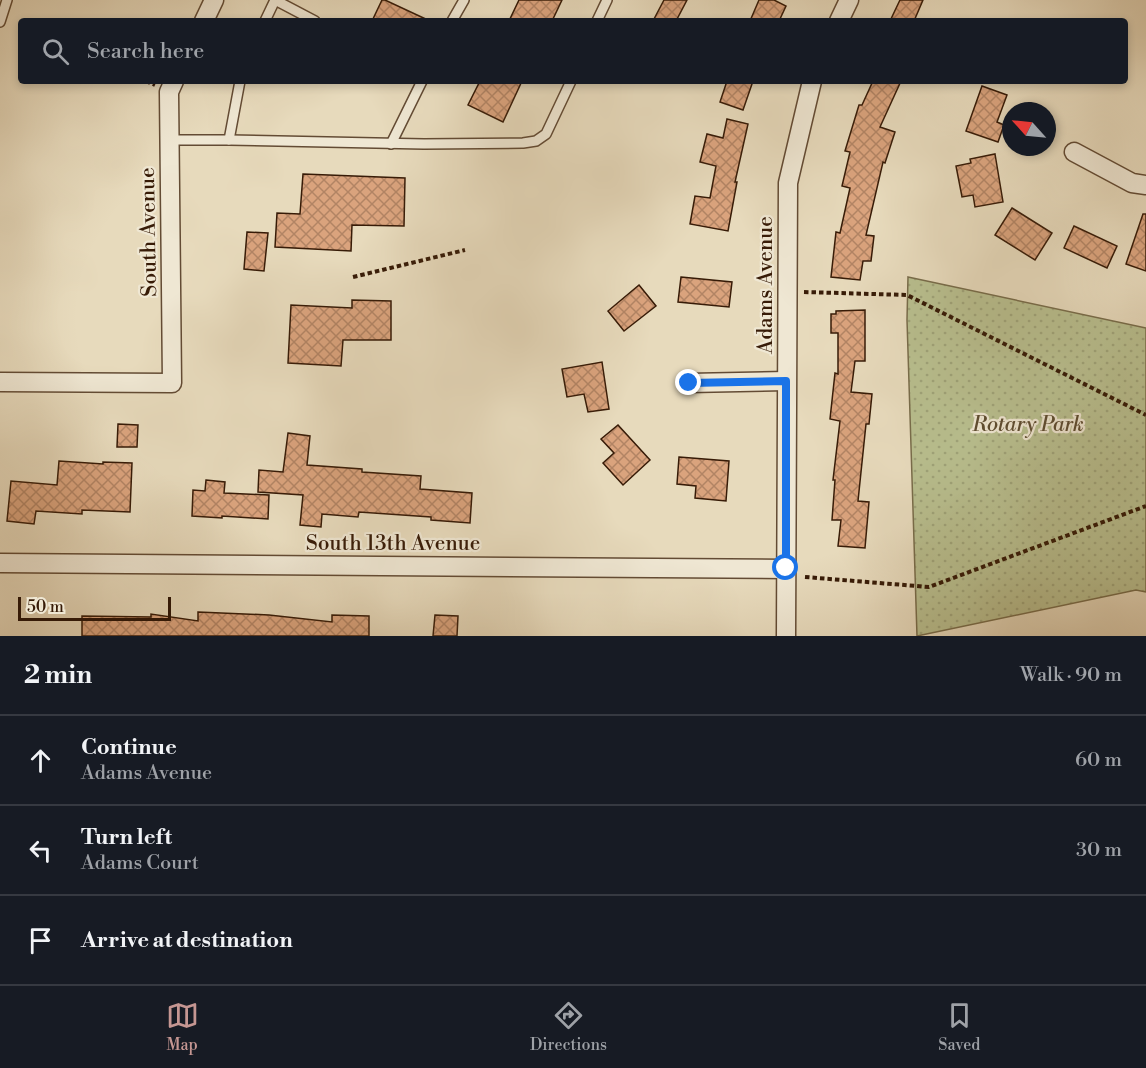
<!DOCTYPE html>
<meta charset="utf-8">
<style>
body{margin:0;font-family:"Libre Bodoni",serif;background:#20242c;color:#f1f3f6}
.compass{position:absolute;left:1002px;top:102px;width:54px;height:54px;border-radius:50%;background:#171b24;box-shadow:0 3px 9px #0003;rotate:297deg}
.scale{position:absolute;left:18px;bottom:15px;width:153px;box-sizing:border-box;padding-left:6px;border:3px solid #371b07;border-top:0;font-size:16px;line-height:21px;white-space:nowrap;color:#371b07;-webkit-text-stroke:4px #efe7d3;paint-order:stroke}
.stop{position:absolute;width:18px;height:18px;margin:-14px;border:4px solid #1a73e8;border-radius:50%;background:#fff}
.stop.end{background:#1a73e8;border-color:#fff;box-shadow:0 2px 6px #0008}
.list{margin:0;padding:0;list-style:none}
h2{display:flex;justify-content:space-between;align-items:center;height:78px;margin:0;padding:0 24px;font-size:26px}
h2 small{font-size:20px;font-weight:400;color:#9ea1a6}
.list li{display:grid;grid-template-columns:39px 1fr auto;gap:18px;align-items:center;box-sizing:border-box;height:90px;padding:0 24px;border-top:2px solid #363941}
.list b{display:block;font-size:22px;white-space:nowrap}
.list p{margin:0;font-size:20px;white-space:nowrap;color:#9ea1a6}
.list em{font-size:20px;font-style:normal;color:#9ea1a6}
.icon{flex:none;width:33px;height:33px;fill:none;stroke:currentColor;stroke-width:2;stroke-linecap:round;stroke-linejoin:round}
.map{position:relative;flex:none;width:1146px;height:636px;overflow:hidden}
.search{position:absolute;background:#171b24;box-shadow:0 3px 9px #0003;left:18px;right:18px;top:18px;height:66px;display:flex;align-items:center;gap:15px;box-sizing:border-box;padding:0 21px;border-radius:6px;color:#9ea1a6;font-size:22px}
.sheet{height:348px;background:#171b24}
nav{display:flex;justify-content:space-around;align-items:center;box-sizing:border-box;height:84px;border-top:2px solid #363941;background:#171b24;font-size:16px;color:#9ea1a6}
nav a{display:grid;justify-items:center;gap:3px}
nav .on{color:#c59692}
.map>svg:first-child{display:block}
</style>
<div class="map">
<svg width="1146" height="636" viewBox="0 0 1146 636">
<defs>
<pattern id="park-dots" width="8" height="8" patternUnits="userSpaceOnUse" patternTransform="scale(1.5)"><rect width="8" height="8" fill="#b8be8e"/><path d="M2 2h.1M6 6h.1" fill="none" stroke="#9fa379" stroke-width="1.8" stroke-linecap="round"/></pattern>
<pattern id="building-cross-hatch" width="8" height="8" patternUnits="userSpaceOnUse" patternTransform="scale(1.5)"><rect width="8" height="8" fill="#daa37d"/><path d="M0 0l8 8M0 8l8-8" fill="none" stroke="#b28464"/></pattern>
</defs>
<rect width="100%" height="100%" fill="#e7dabc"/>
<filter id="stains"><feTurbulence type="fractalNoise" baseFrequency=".00333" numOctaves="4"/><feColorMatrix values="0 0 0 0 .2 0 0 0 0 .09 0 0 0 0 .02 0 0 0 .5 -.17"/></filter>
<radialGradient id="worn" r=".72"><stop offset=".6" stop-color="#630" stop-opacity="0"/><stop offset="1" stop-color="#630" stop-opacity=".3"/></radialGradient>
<polygon fill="url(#park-dots)" stroke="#786c4a" stroke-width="1.5" points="908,277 1146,328 1146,592 1136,590 917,636 907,320"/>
<g fill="url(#building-cross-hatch)" stroke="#371b07" stroke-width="1.5">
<polygon points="382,0 385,0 430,21 372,21"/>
<polygon points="519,0 562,0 552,21 509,21"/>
<polygon points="664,0 687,0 676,21 653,21"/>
<polygon points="759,0 774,0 786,6 779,21 750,21"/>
<polygon points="900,0 923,0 914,21 890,21"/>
<polygon points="480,81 522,81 503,122 468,105"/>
<polygon points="727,81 753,81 743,110 720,102"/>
<polygon points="873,81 901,81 880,127 895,132 885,163 883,162 866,235 874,236 871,261 863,261 860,280 831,277 836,232 840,233 850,188 842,186 850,152 845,151 859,105 862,105"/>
<polygon points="982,86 1007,95 997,122 1004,125 998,142 966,131"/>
<polygon points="727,119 748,124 735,182 737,182 728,231 690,224 695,196 710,198 716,166 700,162 707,134 723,138"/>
<polygon points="995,154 1003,202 975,207 973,195 962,197 956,166 971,163 970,159"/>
<polygon points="303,174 405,178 404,226 352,225 351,251 275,247 277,213 300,214"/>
<polygon points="1012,208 1052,233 1035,260 995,235"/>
<polygon points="1143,214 1146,214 1146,271 1126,264"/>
<polygon points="1074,226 1117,246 1107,268 1064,248"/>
<polygon points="247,232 268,233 264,271 244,269"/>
<polygon points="681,277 732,282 729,307 678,302"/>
<polygon points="639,285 656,306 624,331 608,311"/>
<polygon points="352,300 391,301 391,340 343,340 341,366 288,363 291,305 352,308"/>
<polygon points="865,310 865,361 855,361 851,392 872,394 869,424 866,424 858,501 869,502 865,548 838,546 841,520 832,520 835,480 833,480 840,421 830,419 835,373 838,374 838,333 831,333 831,314 836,314 836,311"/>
<polygon points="602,362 609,409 588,412 584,394 567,397 562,369"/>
<polygon points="118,424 138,425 137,447 117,447"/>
<polygon points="618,425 650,460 623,485 603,463 614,453 601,439"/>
<polygon points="288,433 310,436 307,465 362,469 362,472 421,476 420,489 472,493 470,523 431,520 431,517 359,512 358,517 322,514 321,527 300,525 303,495 258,492 259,470 283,472"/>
<polygon points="679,457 729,461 726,501 695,498 696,486 677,484"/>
<polygon points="59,461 103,464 103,462 132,463 130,512 82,510 82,514 36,511 34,524 7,521 11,481 57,485"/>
<polygon points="206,480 225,482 224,493 269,495 268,519 222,516 222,518 192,516 193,490 205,491"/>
<polygon points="198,612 269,615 332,622 332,615 369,616 369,636 82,636 82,616 151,617 151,614 198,621"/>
<polygon points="435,615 458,616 457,636 433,636"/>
</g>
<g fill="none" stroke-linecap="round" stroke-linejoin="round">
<g stroke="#634b34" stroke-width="12">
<g id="lane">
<polyline points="265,21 275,0 315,21"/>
<polyline points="452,21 464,0"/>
<polyline points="597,21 607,0"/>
<polyline points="0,22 7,0"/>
<polyline points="169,140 229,140 424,144 523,143 536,141 546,134 571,81"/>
<polyline points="229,140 240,81"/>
<polyline points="391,144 422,81"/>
</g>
</g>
<g stroke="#634b34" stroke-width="21">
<g id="street">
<polyline points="204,21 214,0"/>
<polyline points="839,21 849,0"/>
<polyline points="1074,152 1132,183 1146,185"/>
<polyline points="0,382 172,383 169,92 174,81"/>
<polyline points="689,383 786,381"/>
<polyline points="0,563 786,569"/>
<polyline points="786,636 788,183 812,81"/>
</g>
</g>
<g stroke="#371b07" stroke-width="4" stroke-dasharray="4.5 3" stroke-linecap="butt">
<polyline points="146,81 155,85"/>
<polyline points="353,277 465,250"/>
<polyline points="804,292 907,295 1146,415"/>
<polyline points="805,577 929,587 1146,506"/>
</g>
<use href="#lane" stroke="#efe7d3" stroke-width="9"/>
<use href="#street" stroke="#efe7d3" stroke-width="18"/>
</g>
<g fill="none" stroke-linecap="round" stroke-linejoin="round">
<polyline stroke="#1a73e8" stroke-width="8" points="689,383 786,381 786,568"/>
</g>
<g text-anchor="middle" stroke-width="4.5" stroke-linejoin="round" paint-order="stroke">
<g font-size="21" fill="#371b07" stroke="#efe7d3">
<text transform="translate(148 232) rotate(-91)" y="7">South Avenue</text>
<text transform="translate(765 285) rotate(-90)" y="7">Adams Avenue</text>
<text x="393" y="550">South 13th Avenue</text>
</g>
<g font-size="21" font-style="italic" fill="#5e4c30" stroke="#efe7d3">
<text x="1028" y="431">Rotary Park</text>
</g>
</g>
<rect width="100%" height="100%" filter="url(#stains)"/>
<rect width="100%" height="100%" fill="url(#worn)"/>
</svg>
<svg class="compass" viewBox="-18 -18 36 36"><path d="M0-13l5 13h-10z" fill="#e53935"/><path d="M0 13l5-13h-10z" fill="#9ea1a6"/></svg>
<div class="scale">50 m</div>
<div class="stop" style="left:786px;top:568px"></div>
<div class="stop end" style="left:689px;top:383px"></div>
<div class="search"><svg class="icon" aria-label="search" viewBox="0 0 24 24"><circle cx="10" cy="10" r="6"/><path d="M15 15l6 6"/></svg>Search here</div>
</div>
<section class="sheet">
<h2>2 min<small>Walk · 90 m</small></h2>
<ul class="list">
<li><svg class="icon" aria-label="ahead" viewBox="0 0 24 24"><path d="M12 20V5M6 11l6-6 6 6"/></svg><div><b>Continue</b><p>Adams Avenue</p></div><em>60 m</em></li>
<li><svg class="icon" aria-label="left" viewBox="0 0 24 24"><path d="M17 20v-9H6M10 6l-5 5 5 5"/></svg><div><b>Turn left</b><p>Adams Court</p></div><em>30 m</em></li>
<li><svg class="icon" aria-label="arrive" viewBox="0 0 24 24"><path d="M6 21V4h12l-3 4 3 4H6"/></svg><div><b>Arrive at destination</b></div></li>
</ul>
</section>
<nav>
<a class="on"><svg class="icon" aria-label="map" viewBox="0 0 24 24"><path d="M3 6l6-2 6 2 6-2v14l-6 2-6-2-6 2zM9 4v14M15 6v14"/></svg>Map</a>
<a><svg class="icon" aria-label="directions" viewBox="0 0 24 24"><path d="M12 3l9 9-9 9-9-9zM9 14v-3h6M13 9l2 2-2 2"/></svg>Directions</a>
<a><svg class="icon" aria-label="saved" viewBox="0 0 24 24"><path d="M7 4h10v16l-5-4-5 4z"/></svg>Saved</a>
</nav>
